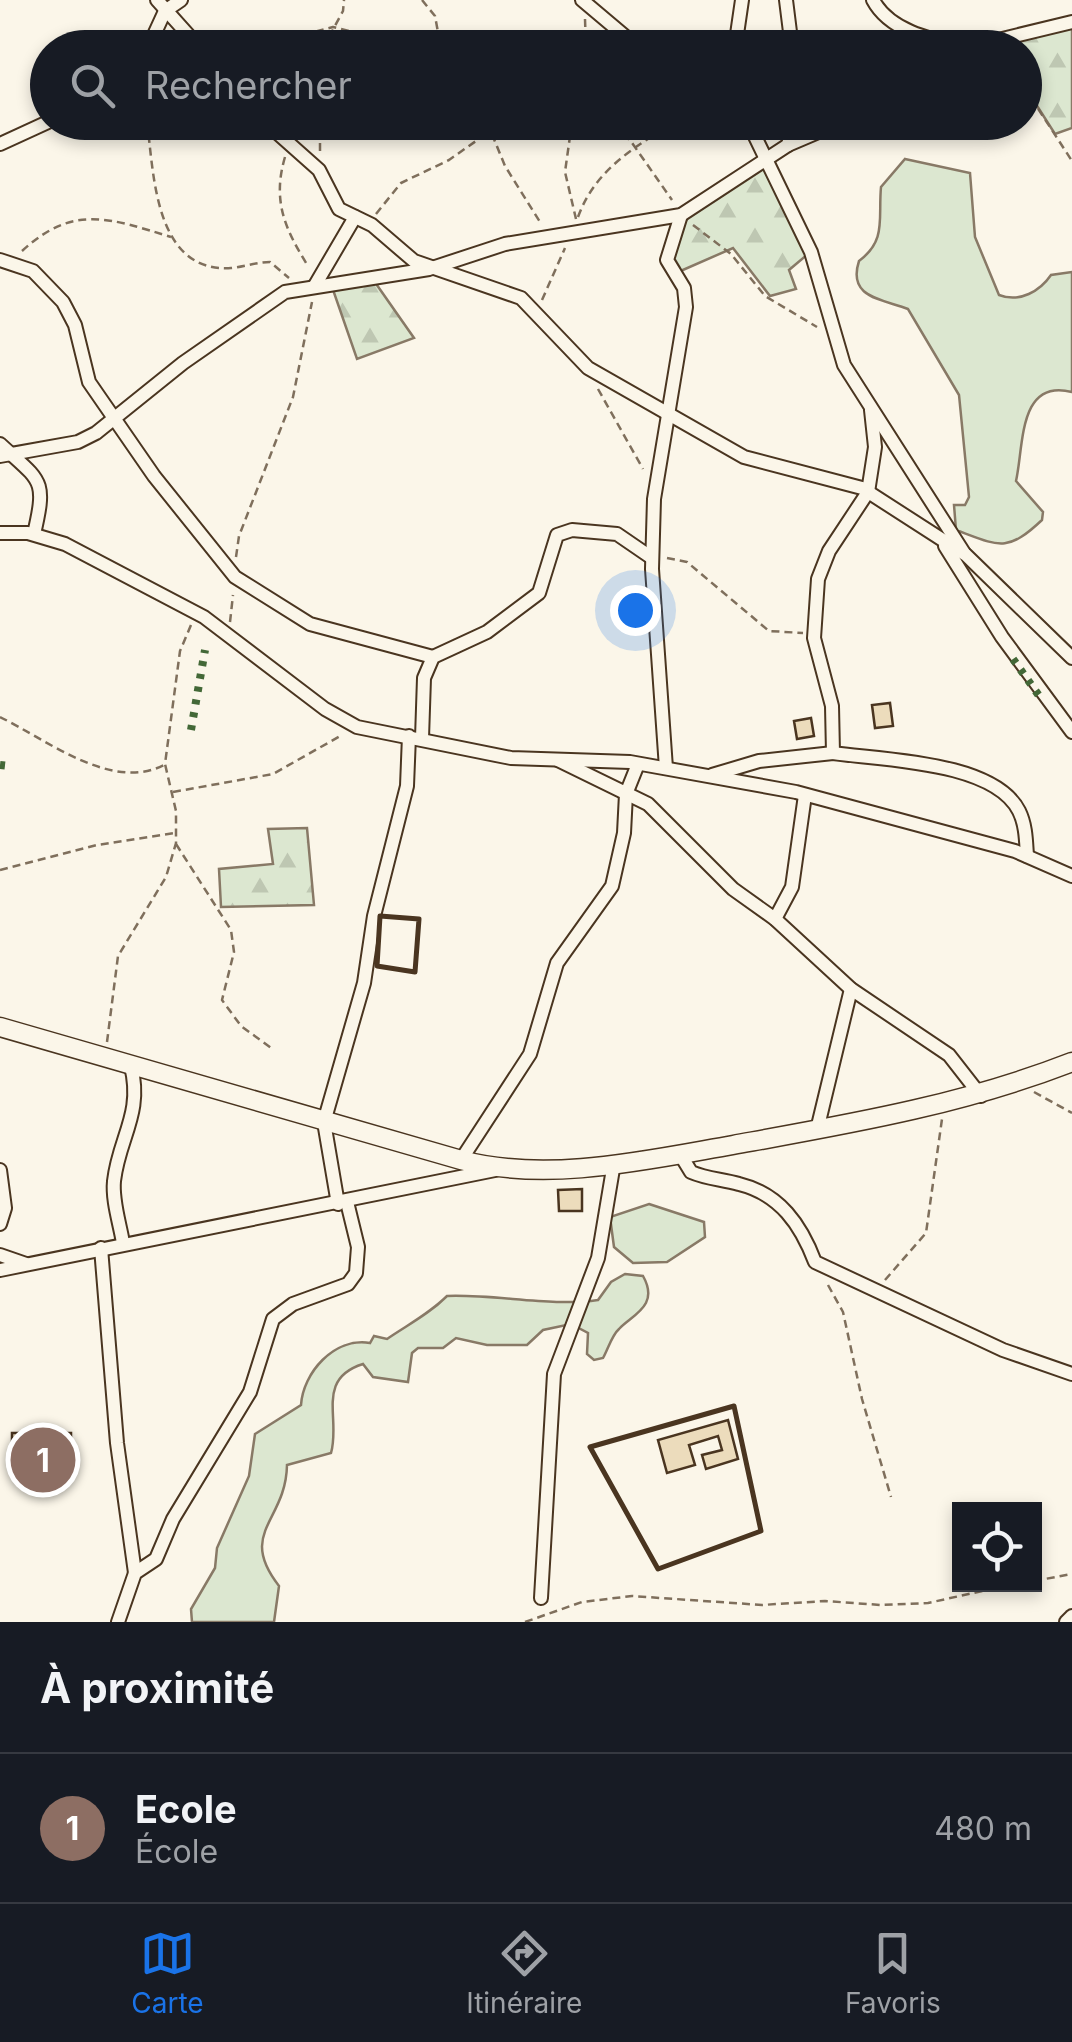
<!DOCTYPE html>
<html lang="fr">
<meta charset="utf-8">
<style>
body{margin:0;font-family:Inter,sans-serif;background:#242831;color:#f1f3f6}
.controls{position:absolute;right:30px;bottom:30px;display:grid;overflow:hidden;border-radius:0px;box-shadow:0 5px 15px #0003}
.controls button{width:90px;height:90px;display:grid;place-items:center;padding:0;border:0;border-bottom:2px solid #363941;background:#171b24;color:#f1f3f6;font:50px sans-serif}
.you{position:absolute;left:635px;top:610px;width:35px;height:35px;margin:-25px;border:8px solid #fff;border-radius:50%;background:#1a73e8;box-shadow:0 0 0 15px #1a73e833}
.badge{display:grid;place-items:center;width:65px;height:65px;border-radius:50%;background:#1a73e8;color:#fff;font-size:32px;font-weight:700}
.pin{position:absolute;translate:-50% -50%;border:5px solid #fff;box-shadow:0 2px 10px #0006}
.list{margin:0;padding:0;list-style:none}
h2{display:flex;justify-content:space-between;align-items:center;height:130px;margin:0;padding:0 40px;font-size:42px}
h2 small{font-size:32px;font-weight:400;color:#9ea1a6}
.list li{display:grid;grid-template-columns:65px 1fr auto;gap:30px;align-items:center;box-sizing:border-box;height:150px;padding:0 40px;border-top:2px solid #363941}
.list b{display:block;font-size:38px;white-space:nowrap}
.list p{margin:0;font-size:32px;white-space:nowrap;color:#9ea1a6}
.list em{font-size:32px;font-style:normal;color:#9ea1a6}
.icon{flex:none;width:55px;height:55px;fill:none;stroke:currentColor;stroke-width:2;stroke-linecap:round;stroke-linejoin:round}
.map{position:relative;flex:none;width:1072px;height:1622px;overflow:hidden}
.search{position:absolute;background:#171b24;box-shadow:0 5px 15px #0003;left:30px;right:30px;top:30px;height:110px;display:flex;align-items:center;gap:25px;box-sizing:border-box;padding:0 35px;border-radius:55px;color:#9ea1a6;font-size:38px}
.sheet{height:280px;background:#171b24}
nav{display:flex;justify-content:space-around;align-items:center;box-sizing:border-box;height:140px;border-top:2px solid #363941;background:#171b24;font-size:28px;color:#9ea1a6}
nav a{display:grid;justify-items:center;gap:5px}
nav .on{color:#1a73e8}
.map>svg:first-child{display:block}
</style>
<div class="map">
<svg width="1072" height="1622" viewBox="0 0 1072 1622">
<defs>
<pattern id="forest-firs" width="22" height="20" patternUnits="userSpaceOnUse" patternTransform="scale(2.5)"><rect width="22" height="20" fill="#dce7d0"/><path d="M5 1l3.5 6h-7zM16 11l3.5 6h-7z" fill="#bec7b2"/></pattern>
</defs>
<rect width="100%" height="100%" fill="#fbf6e9"/>
<g fill="#dce7d0" stroke="#887966" stroke-width="2.5">
<path d="M905,159l65,14 5,64 24,58c21,8 41,-4 52,-20l21,-3v120c-54,-14 -48,54 -56,89l27,31 -1,8c-35,33 -43,26 -86,10l-2,-25h11l4,-8 -10,-102 -51,-86c-26,-10 -61,-11 -49,-48 28,-21 19,-42 22,-74z"/>
<polygon points="649,1204 704,1222 705,1237 667,1262 633,1263 614,1247 610,1217"/>
<path d="M625,1274l18,2c17,30 -11,39 -24,53 -7,6 -11,20 -16,29l-9,2 -7,-6 1,-21 -17,-9 -28,6 -16,15h-40l-31,-7 -13,10h-25l-6,5 -4,29 -35,-5 -10,-13c-48,15 -22,55 -32,89l-44,12c-1,57 -50,67 -8,121l-5,36h-82l-1,-13 24,-41 2,-20 32,-72 6,-42 46,-29c2,-32 33,-68 69,-62l4,-7 13,3c22,-15 42,-25 60,-43 49,-2 105,11 151,4l13,-18z"/>
</g>
<g fill="url(#forest-firs)" stroke="#887966" stroke-width="2.5">
<polygon points="1072,22 1072,128 1055,134 1025,87 1024,48 1004,47 1002,36"/>
<path d="M766,161l42,93 -19,16 7,19 -26,7 -37,-48 -57,25c-24,-56 53,-88 90,-112z"/>
<polygon points="372,278 414,338 357,359 331,284"/>
<polygon points="307,828 314,905 221,907 219,869 273,864 268,829"/>
</g>
<g fill="#ecdcbc" stroke="#4a3520" stroke-width="2.5">
<polygon points="890,703 893,726 875,728 872,705"/>
<polygon points="811,718 814,736 797,739 794,721"/>
<polygon points="582,1189 582,1211 559,1211 558,1190"/>
<polygon points="728,1420 738,1459 706,1469 702,1455 722,1450 718,1436 689,1445 695,1465 667,1473 658,1440"/>
<polygon points="12,1433 71,1433 71,1449 12,1450"/>
</g>
<g fill="none" stroke-linecap="round" stroke-linejoin="round">
<g stroke="#4a3520" stroke-width="16">
<g id="street">
<polyline points="157,0 200,48"/>
<polyline points="582,0 639,48"/>
<polyline points="786,0 792,48"/>
<path d="M873,0c17,32 60,40 92,47"/>
<polyline points="148,48 165,11 181,0"/>
<polyline points="735,48 742,0"/>
<polyline points="965,48 1072,22"/>
<polyline points="265,122 319,170 339,209 372,225 414,261 521,298 588,368 744,457 862,488 966,555 1072,658"/>
<polyline points="748,122 811,252 844,365 964,553"/>
<polyline points="0,144 48,122"/>
<polyline points="788,145 794,122"/>
<polyline points="0,260 33,271 63,302 75,325 89,382 154,476 235,577 310,624 433,657"/>
<polyline points="314,287 355,217"/>
<path d="M871,410l4,37 -7,45 -39,59 -11,28 -4,59 18,68 1,47c48,7 161,8 186,58 7,14 7,30 8,45"/>
<path d="M0,444c41,38 47,34 34,90"/>
<polyline points="0,456 78,442 96,433 183,363 285,292 429,269 505,244 681,215 788,145 842,122"/>
<polyline points="0,533 28,533 65,544 204,617 325,709 357,727 511,758 630,762 796,792 1015,851 1072,876"/>
<polyline points="945,546 1002,637 1072,732"/>
<polyline points="422,738 424,678 433,657 487,632 539,593 557,535 572,530 617,534 652,558"/>
<polyline points="558,760 648,804 733,889 775,919 851,989 949,1055 981,1096"/>
<polyline points="666,768 652,569 654,499 686,307 684,288 667,260 681,215"/>
<polyline points="712,775 759,761 833,753"/>
<polyline points="775,919 792,887 805,795"/>
<polyline points="817,1130 851,989"/>
<path d="M680,1154l11,18c16,7 31,7 48,12 41,10 62,41 76,78l188,88 69,24"/>
<polyline points="461,1160 530,1054 557,963 612,886 624,833 626,794 638,764"/>
<polyline points="0,1170 5,1208 0,1224"/>
<polyline points="338,1204 324,1122 364,983 374,916 407,786 409,736"/>
<path d="M123,1243c-3,-19 -11,-42 -9,-62 5,-44 29,-67 17,-115"/>
<polyline points="101,1248 117,1443 135,1573"/>
<polyline points="0,1255 26,1264"/>
<polyline points="0,1270 495,1170"/>
<polyline points="541,1598 554,1374 598,1258 614,1163"/>
<polyline points="118,1622 135,1573 156,1559 173,1519 250,1392 273,1319 293,1304 348,1284 356,1273 358,1247 347,1202"/>
<polyline points="1066,1622 1072,1616"/>
</g>
</g>
<g stroke="#4a3520" stroke-width="21">
<path id="secondary" d="M0,1027l461,133c86,23 186,0 272,-15 116,-21 229,-40 339,-83"/>
</g>
<g stroke="#7f6f5c" stroke-width="2.5" stroke-dasharray="8 5" stroke-linecap="butt">
<polyline points="422,0 435,16 440,43"/>
<polyline points="585,19 586,48"/>
<polyline points="253,48 333,27 390,41 446,48"/>
<polyline points="323,48 343,11 344,0"/>
<polyline points="1024,87 1072,161"/>
<path d="M147,122c7,51 7,151 84,146 13,-1 25,-6 39,-6l19,16"/>
<polyline points="487,122 505,166 540,222"/>
<polyline points="572,122 565,172 576,219"/>
<polyline points="600,122 630,140 672,200"/>
<polyline points="296,132 301,122"/>
<polyline points="320,151 320,122"/>
<path d="M285,157c-13,44 0,72 23,109"/>
<polyline points="376,214 401,183 449,160 503,122"/>
<path d="M578,217c17,-47 55,-69 97,-95"/>
<polyline points="693,225 731,254 765,296 817,327"/>
<path d="M22,251c51,-47 87,-33 149,-14"/>
<polyline points="542,300 565,248"/>
<polyline points="598,389 643,469"/>
<polyline points="236,557 239,536 293,397 312,302"/>
<polyline points="667,558 687,562 769,631 803,633"/>
<polyline points="230,622 233,595"/>
<path d="M0,717c47,23 112,75 164,48"/>
<polyline points="173,792 273,774 342,735"/>
<polyline points="176,844 231,930 234,952 222,1000 241,1026 274,1050"/>
<polyline points="0,870 97,845 174,833"/>
<polyline points="107,1042 118,956 166,877 176,843 176,811 165,764 180,651 191,625"/>
<polyline points="1034,1092 1072,1113"/>
<polyline points="885,1280 926,1233 942,1119"/>
<polyline points="828,1285 843,1312 862,1399 891,1497"/>
<polyline points="1034,1581 1072,1574"/>
<polyline points="525,1622 582,1602 632,1596 762,1605 825,1601 881,1605 928,1603 1014,1584"/>
</g>
<use href="#street" stroke="#fbf6e9" stroke-width="12"/>
<use href="#secondary" stroke="#fbf6e9" stroke-width="18"/>
<g stroke="#436837" stroke-width="8" stroke-dasharray="5 8" stroke-linecap="butt">
<polyline points="1013,659 1042,700"/>
<polyline points="191,730 205,650"/>
<polyline points="0,765 9,766"/>
</g>
<g stroke="#4a3520" stroke-width="5">
<polygon points="380,916 419,919 415,972 377,966"/>
<polygon points="734,1406 761,1531 658,1569 590,1447"/>
</g>
</g>
</svg>
<div class="controls">
<button><svg class="icon" aria-label="locate" viewBox="0 0 24 24"><circle cx="12" cy="12" r="6"/><path d="M12 2v4M12 18v4M2 12h4M18 12h4"/></svg></button>
</div>
<div class="you"></div>
<div class="pin badge" style="left:43px;top:1460px;background:#8d6e63">1</div>
<div class="search"><svg class="icon" aria-label="search" viewBox="0 0 24 24"><circle cx="10" cy="10" r="6"/><path d="M15 15l6 6"/></svg>Rechercher</div>
</div>
<section class="sheet">
<h2>À proximité<small></small></h2>
<ul class="list">
<li><span class="badge" style="background:#8d6e63">1</span><div><b>Ecole</b><p>École</p></div><em>480 m</em></li>
</ul>
</section>
<nav>
<a class="on"><svg class="icon" aria-label="map" viewBox="0 0 24 24"><path d="M3 6l6-2 6 2 6-2v14l-6 2-6-2-6 2zM9 4v14M15 6v14"/></svg>Carte</a>
<a><svg class="icon" aria-label="directions" viewBox="0 0 24 24"><path d="M12 3l9 9-9 9-9-9zM9 14v-3h6M13 9l2 2-2 2"/></svg>Itinéraire</a>
<a><svg class="icon" aria-label="saved" viewBox="0 0 24 24"><path d="M7 4h10v16l-5-4-5 4z"/></svg>Favoris</a>
</nav>
